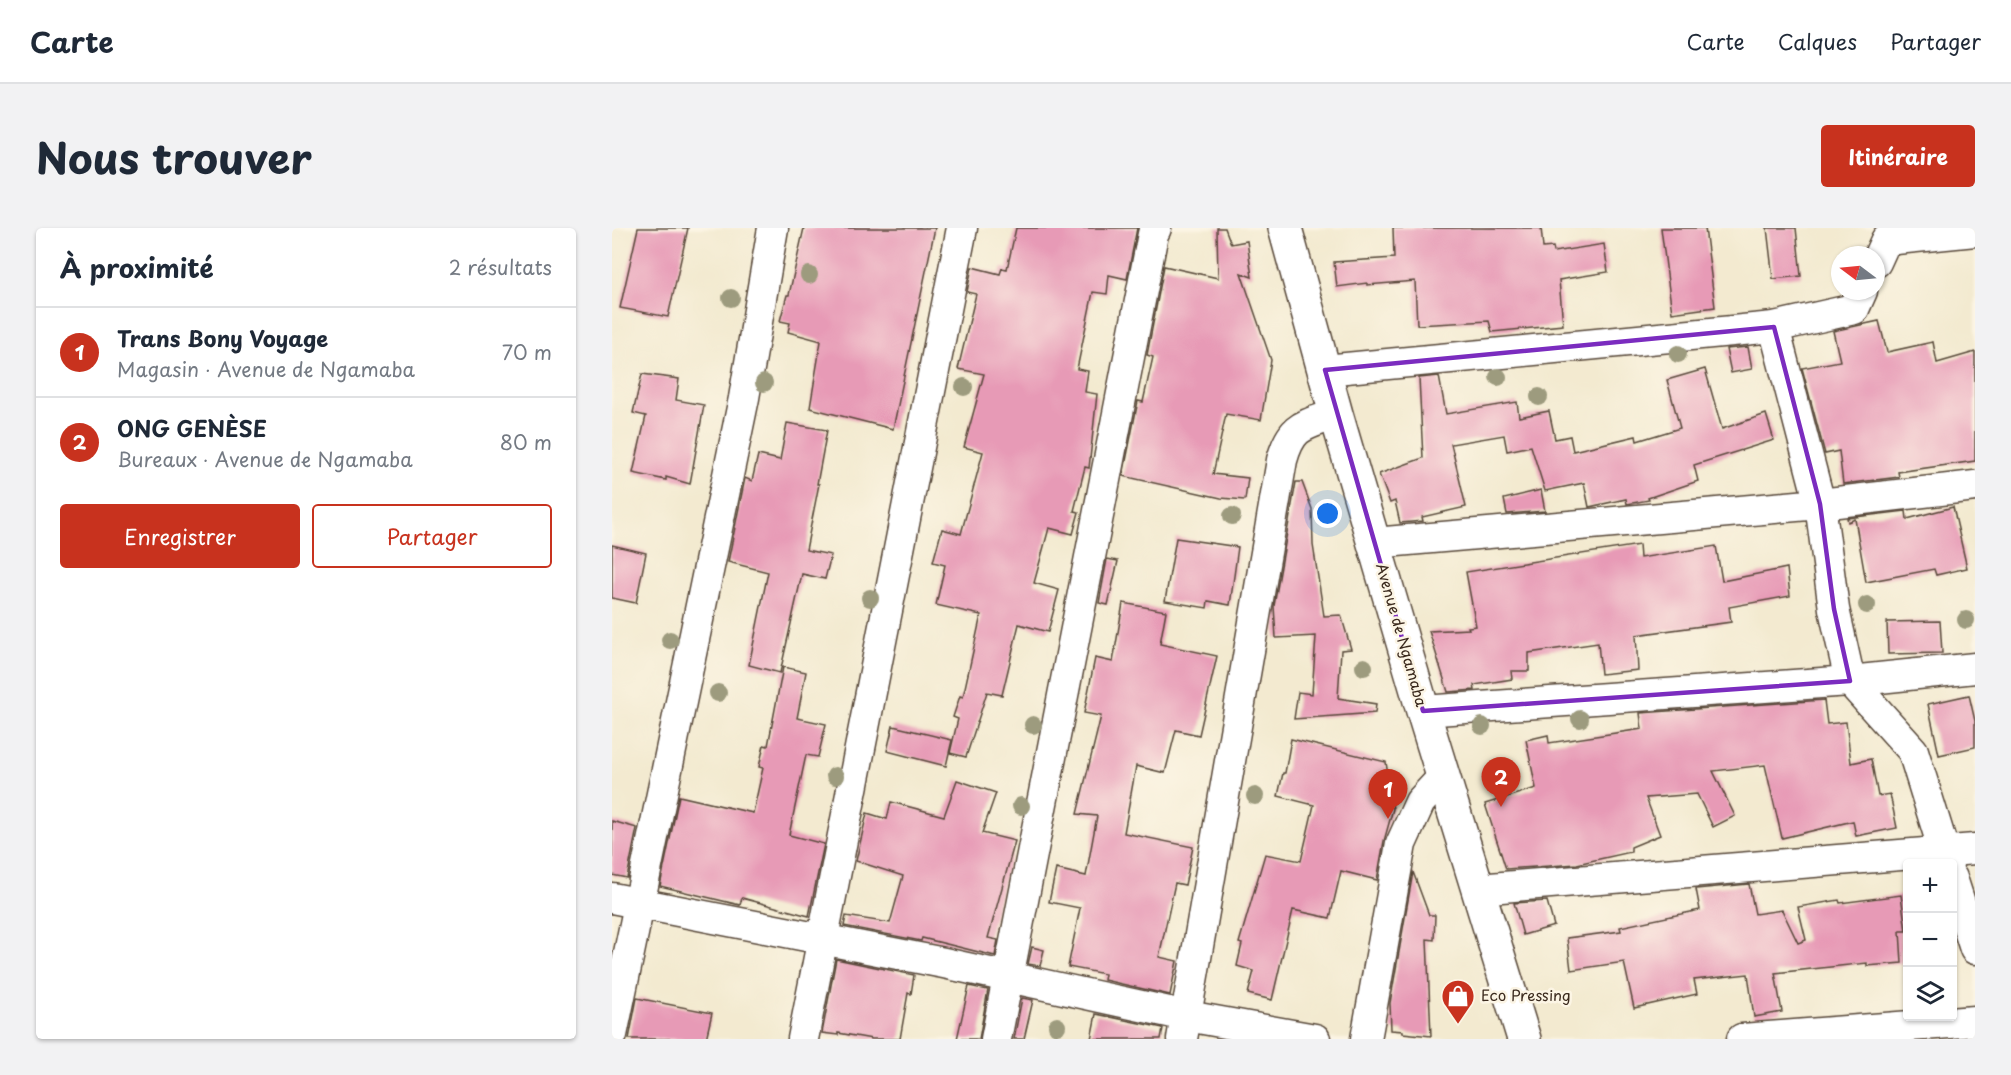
<!DOCTYPE html>
<html lang="fr">
<meta charset="utf-8">
<style>
body{margin:0;font-family:"Playpen Sans",sans-serif;background:#f2f2f3;color:#1f2937}
.controls{position:absolute;right:18px;bottom:18px;display:grid;overflow:hidden;border-radius:6px;box-shadow:0 2px 4px #0004}
.controls button{width:54px;height:54px;display:grid;place-items:center;padding:0;border:0;border-bottom:2px solid #e0e1e3;background:#fff;color:#1f2937;font:30px sans-serif}
.compass{position:absolute;left:1219px;top:18px;width:54px;height:54px;border-radius:50%;background:#fff;box-shadow:0 2px 4px #0004;rotate:286deg}
.you{position:absolute;left:716px;top:286px;width:21px;height:21px;margin:-15px;border:4px solid #fff;border-radius:50%;background:#1a73e8;box-shadow:0 0 0 9px #1a73e833}
.badge{display:grid;place-items:center;width:39px;height:39px;border-radius:50%;background:#c8321e;color:#fff;font-size:20px;font-weight:700}
.pin{position:absolute;translate:-50% -50px;filter:drop-shadow(0 2px 3px #0008)}
.pin::after{content:'';position:absolute;top:32px;width:21px;height:18px;background:inherit;clip-path:polygon(0 0,100% 0,50% 100%)}
.list{margin:0;padding:0;list-style:none}
h2{display:flex;justify-content:space-between;align-items:center;height:78px;margin:0;padding:0 24px;font-size:26px}
h2 small{font-size:20px;font-weight:400;color:#747a83}
.list li{display:grid;grid-template-columns:39px 1fr auto;gap:18px;align-items:center;box-sizing:border-box;height:90px;padding:0 24px;border-top:2px solid #e0e1e3}
.list b{display:block;font-size:22px;white-space:nowrap}
.list p{margin:0;font-size:20px;white-space:nowrap;color:#747a83}
.list em{font-size:20px;font-style:normal;color:#747a83}
.actions{display:flex;gap:12px;padding:18px 24px}
.actions a{flex:1;padding:14px 0;border:2px solid #c8321e;border-radius:6px;text-align:center;font-size:21px;color:#c8321e}
.actions .main{background:#c8321e;color:#fff}
.icon{flex:none;width:33px;height:33px;fill:none;stroke:currentColor;stroke-width:2;stroke-linecap:round;stroke-linejoin:round}
.map{position:relative;flex:none;width:1363px;height:811px;overflow:hidden;border-radius:6px}
header{display:flex;align-items:center;gap:36px;box-sizing:border-box;height:84px;padding:0 30px;background:#fff;border-bottom:2px solid #e0e1e3}
header strong{font-size:28px}
nav{display:flex;gap:33px;margin-inline-start:auto;font-size:21px}
.intro{display:flex;align-items:center;justify-content:space-between;box-sizing:border-box;height:144px;padding:0 36px}
h1{margin:0;font-size:42px}
.button{padding:15px 27px;border-radius:6px;background:#c8321e;color:#fff;font-size:21px;font-weight:700}
main{display:flex;gap:36px;padding:0 36px}
aside{flex:1;background:#fff;border-radius:6px;box-shadow:0 2px 4px #0004}
.map>svg:first-child{display:block}
</style>
<header>
<strong>Carte</strong>
<nav><a>Carte</a><a>Calques</a><a>Partager</a></nav>
</header>
<div class="intro"><h1>Nous trouver</h1><a class="button">Itinéraire</a></div>
<main>
<aside>
<h2>À proximité<small>2 résultats</small></h2>
<ul class="list">
<li><span class="badge">1</span><div><b>Trans Bony Voyage</b><p>Magasin · Avenue de Ngamaba</p></div><em>70 m</em></li>
<li><span class="badge">2</span><div><b>ONG GENÈSE</b><p>Bureaux · Avenue de Ngamaba</p></div><em>80 m</em></li>
</ul>
<div class="actions"><a class="main">Enregistrer</a><a>Partager</a></div>
</aside>
<div class="map">
<svg width="1363" height="811" viewBox="0 0 1363 811">
<rect width="100%" height="100%" fill="#fcf5e5"/>
<filter id="ink" filterUnits="userSpaceOnUse"><feTurbulence type="fractalNoise" baseFrequency=".0167" numOctaves="2"/><feDisplacementMap in="SourceGraphic" scale="12" xChannelSelector="R" yChannelSelector="G"/><feConvolveMatrix kernelMatrix="1 2 1 2 8 2 1 2 1" color-interpolation-filters="sRGB"/></filter>
<filter id="wash" filterUnits="userSpaceOnUse"><feTurbulence type="fractalNoise" baseFrequency=".008" numOctaves="4" result="noise"/><feDisplacementMap in="SourceGraphic" scale="24" xChannelSelector="R" yChannelSelector="G"/><feGaussianBlur stdDeviation="1.35" result="paint"/><feColorMatrix in="noise" values="0 0 0 0 0 0 0 0 0 0 0 0 0 0 0 0 0 1.4 0 .05"/><feComposite in="paint" operator="in"/></filter>
<g filter="url(#wash)">
<rect width="100%" height="100%" fill="#f3ead0"/>
<g id="blocks">
<g fill="#e79ab6">
<polygon points="26,0 76,0 56,89 8,80"/>
<polygon points="192,0 323,0 281,201 198,180 209,113 176,104 178,95 168,93 175,67 177,67"/>
<polygon points="404,0 525,0 515,51 497,47 495,66 481,64 465,141 476,143 473,164 485,166 477,240 473,239 462,283 467,284 461,306 437,300 422,355 447,362 436,404 407,396 390,467 375,464 354,529 338,525 346,491 341,489 348,468 351,469 369,387 324,377 333,337 321,334 330,301 349,306 371,224 352,219 372,146 346,141 364,66 355,64 360,39 388,46 390,40 395,41"/>
<polygon points="605,0 613,0 619,16 635,13 640,49 629,45 659,132 649,192 614,186 601,246 636,250 633,272 609,270 511,248 526,173 531,174 541,129 535,127 552,38 606,50"/>
<polygon points="781,0 929,0 931,20 941,19 942,24 992,16 996,44 947,52 951,97 880,104 877,93 805,97 803,53 755,57 755,55 725,59 722,34 782,30"/>
<polygon points="1049,0 1093,0 1103,79 1060,85"/>
<polygon points="1155,0 1184,0 1189,48 1161,51"/>
<polygon points="1267,93 1275,124 1321,114 1325,135 1363,124 1363,233 1286,244 1287,249 1231,256 1227,223 1213,226 1190,140 1228,133 1221,103"/>
<polygon points="1136,119 1140,141 1119,145 1114,121"/>
<polygon points="1093,141 1110,201 1154,186 1162,212 1082,237 1086,253 1036,270 1037,272 1015,276 1014,271 977,279 972,255 933,263 919,218 895,223 892,207 839,216 854,279 810,289 811,293 788,295 783,273 778,275 767,246 811,230 807,150 827,148 834,186 905,174 907,189 937,183 943,211 958,208 961,223 1024,208 1025,213 1068,200 1055,152"/>
<polygon points="30,146 67,151 64,172 92,177 78,256 54,249 54,252 21,245 34,188 21,185"/>
<polygon points="175,195 215,202 205,256 207,256 194,322 219,327 213,351 190,346 168,445 137,437 156,344 116,334 133,250 140,253 146,227 168,232"/>
<polygon points="684,254 690,254 700,281 701,317 712,388 729,387 739,421 729,422 726,470 764,476 763,485 682,491 686,464 700,466 704,408 664,410 662,378"/>
<polygon points="929,262 933,283 895,286 892,271"/>
<polygon points="1341,279 1355,340 1324,347 1322,341 1254,354 1243,291 1236,294 1235,290 1294,283 1295,291"/>
<polygon points="564,310 626,319 618,377 596,373 595,380 553,373"/>
<polygon points="0,317 34,325 24,375 0,370"/>
<polygon points="1027,317 1028,330 1104,318 1110,353 1175,340 1178,368 1117,379 1119,394 1024,407 1026,442 989,446 986,415 917,425 917,443 899,443 900,451 862,457 863,462 836,464 817,403 857,401 856,399 864,398 854,344"/>
<polygon points="495,331 506,333 496,377 487,375"/>
<polygon points="511,375 554,383 548,416 605,428 587,507 564,502 553,545 524,538 512,605 581,619 573,657 563,655 547,729 565,733 558,767 492,752 493,746 456,739 468,680 437,674 444,641 474,648 485,588 465,586 489,488 472,485 483,430 501,434"/>
<polygon points="1328,393 1330,425 1276,426 1275,394"/>
<polygon points="171,439 194,444 185,490 214,496 206,529 194,527 177,607 212,616 197,688 130,670 128,677 48,658 67,568 141,585 151,540 147,539 152,517 156,518"/>
<polygon points="1357,467 1363,493 1363,519 1327,527 1316,476"/>
<polygon points="1212,472 1215,496 1234,494 1239,535 1259,531 1266,568 1278,566 1285,600 1244,608 1241,593 1170,610 1153,537 1101,543 1123,588 1101,599 1085,566 1034,570 1048,607 1019,619 1019,624 965,636 894,641 873,576 924,560 914,512 936,507 937,515 1030,501 1028,485"/>
<polygon points="281,498 340,512 334,538 275,523"/>
<polygon points="679,511 774,534 781,581 772,613 765,652 729,643 718,690 681,682 660,772 636,766 642,743 625,738 630,716 627,715 653,626 689,633 702,577 666,568 671,545 673,545"/>
<polygon points="345,552 384,565 370,605 403,613 376,710 386,712 383,728 310,710 309,713 232,698 234,688 278,695 291,648 244,633 255,585 275,591 279,574 332,588"/>
<polygon points="0,593 25,600 15,650 0,647"/>
<polygon points="801,644 817,687 823,687 822,712 815,711 819,808 791,805 791,803 779,802 778,775"/>
<polygon points="1137,656 1143,686 1170,682 1186,715 1194,712 1186,679 1227,672 1228,675 1289,667 1294,703 1288,703 1290,735 1255,738 1255,735 1163,745 1170,784 1142,789 1136,746 1082,752 1085,766 1022,780 1012,734 959,742 955,710 1009,703 1008,699 1088,682 1084,661"/>
<polygon points="935,673 942,698 911,707 902,675"/>
<polygon points="420,719 432,722 428,738 416,736"/>
<polygon points="224,731 302,747 299,766 296,765 288,811 260,811 226,805 226,807 210,805"/>
<polygon points="357,758 376,762 367,811 345,811"/>
<polygon points="25,770 100,785 94,811 17,811"/>
<polygon points="410,770 421,772 412,811 402,811"/>
<polygon points="484,786 551,800 549,811 479,811"/>
</g>
</g>
</g>
<g filter="url(#ink)">
<use href="#blocks" fill-opacity="0" stroke="#574739" stroke-width="1.5"/>
<g fill="none" stroke-linecap="round" stroke-linejoin="round">
<g stroke="#574739" stroke-width="33">
<g id="street">
<polyline points="1264,34 1274,12 1363,3"/>
<polyline points="1162,99 1208,276 1222,381 1238,453 1301,523 1336,636"/>
<polyline points="713,142 1162,99 1242,81 1250,63"/>
<polyline points="762,315 1208,276 1363,258"/>
<polyline points="811,483 1238,453 1363,440"/>
<polyline points="1340,650 1363,721"/>
<polyline points="865,661 1363,621"/>
<polyline points="0,670 332,735 575,788 703,811"/>
<polyline points="0,807 132,170 161,0"/>
<polyline points="191,811 350,0"/>
<polyline points="384,811 541,6 544,0"/>
<path d="M570,811l100,-579c10,-36 22,-34 54,-46"/>
<polyline points="754,811 789,616 808,574 832,548"/>
<polyline points="1130,811 1363,793"/>
</g>
</g>
<g stroke="#574739" stroke-width="36">
<polyline id="secondary" points="673,0 724,186 811,483 912,811"/>
</g>
<use href="#street" stroke="#fff" stroke-width="30"/>
<use href="#secondary" stroke="#fff" stroke-width="33"/>
</g>
<g fill="#9d9b7e">
<circle cx="197" cy="47" r="9"/>
<circle cx="119" cy="70" r="9"/>
<circle cx="1066" cy="126" r="9"/>
<circle cx="886" cy="149" r="9"/>
<circle cx="152" cy="155" r="9"/>
<circle cx="352" cy="159" r="9"/>
<circle cx="927" cy="169" r="9"/>
<circle cx="620" cy="288" r="9"/>
<circle cx="258" cy="370" r="9"/>
<circle cx="1255" cy="377" r="9"/>
<circle cx="1354" cy="392" r="9"/>
<circle cx="58" cy="412" r="9"/>
<circle cx="752" cy="439" r="9"/>
<circle cx="106" cy="465" r="9"/>
<circle cx="968" cy="491" r="9"/>
<circle cx="421" cy="497" r="9"/>
<circle cx="870" cy="498" r="9"/>
<circle cx="223" cy="548" r="9"/>
<circle cx="643" cy="568" r="9"/>
<circle cx="409" cy="578" r="9"/>
<circle cx="445" cy="798" r="9"/>
</g>
</g>
<path fill="none" stroke="#7b2cbf" stroke-width="4.5" stroke-linejoin="round" d="M1162,99l46,177 14,105 16,72 -427,30 -98,-341z"/>
<defs>
<g id="shop-pin" transform="scale(1.725)"><path d="M0 17L-7.5 6A9.5 9.5 0 1 1 7.5 6Z" fill="#c8321e" stroke="#fcf5e5"/><path d="M-5-2.5h2.3a2.7 3.5 0 0 1 5.4 0H5L5.5 6h-11ZM-1.5-2.5h3a1.5 2.3 0 0 0-3 0Z" fill="#fff"/></g>
</defs>
<g fill-rule="evenodd">
<use href="#shop-pin" x="846" y="768"/>
</g>
<g text-anchor="middle" stroke-width="5" stroke-linejoin="round" paint-order="stroke">
<g font-size="15" fill="#3b2a1e" stroke="#fcf5e5">
<text transform="translate(789 407) rotate(74)" y="5">Avenue de Ngamaba</text>
</g>
<g font-size="15" fill="#3b2a1e" stroke="#fcf5e5" text-anchor="start">
<text x="869" y="773">Eco Pressing</text>
</g>
</g>
</svg>
<div class="controls">
<button>+</button>
<button>−</button>
<button><svg class="icon" aria-label="layers" viewBox="0 0 24 24"><path d="M12 4l9 5-9 5-9-5zM3 14l9 5 9-5"/></svg></button>
</div>
<svg class="compass" viewBox="-18 -18 36 36"><path d="M0-13l5 13h-10z" fill="#e53935"/><path d="M0 13l5-13h-10z" fill="#747a83"/></svg>
<div class="you"></div>
<div class="pin badge" style="left:776px;top:591px">1</div>
<div class="pin badge" style="left:889px;top:579px">2</div>
</div>
</main>
